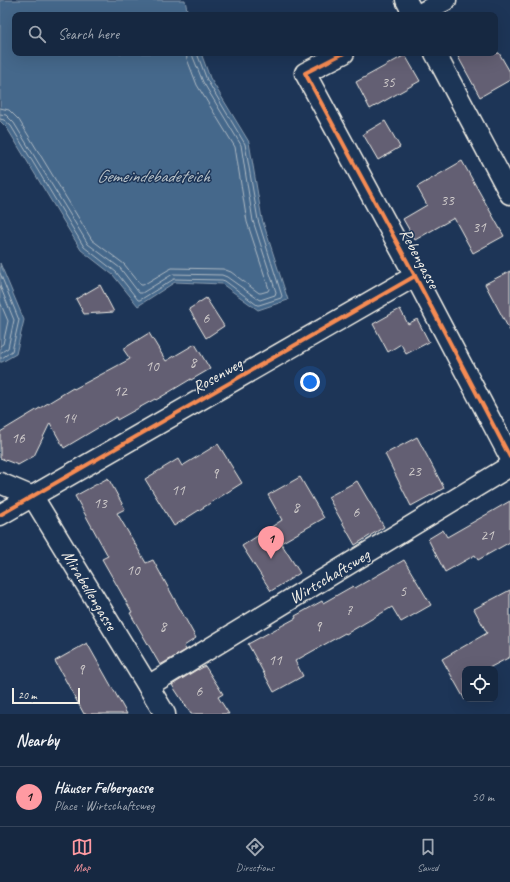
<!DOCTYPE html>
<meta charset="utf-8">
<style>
body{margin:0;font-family:Caveat,sans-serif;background:#1f3048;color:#f1f3f6}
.controls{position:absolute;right:12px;bottom:12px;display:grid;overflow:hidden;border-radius:8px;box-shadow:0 4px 16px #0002}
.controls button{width:36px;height:36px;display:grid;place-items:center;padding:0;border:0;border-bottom:1px solid #35445a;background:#162841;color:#f1f3f6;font:20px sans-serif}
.scale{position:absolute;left:12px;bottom:10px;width:68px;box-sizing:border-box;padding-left:4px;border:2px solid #f4f1e8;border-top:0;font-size:11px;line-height:14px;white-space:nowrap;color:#f4f1e8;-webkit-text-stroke:3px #1d3557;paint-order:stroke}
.you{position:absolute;left:310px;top:382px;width:14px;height:14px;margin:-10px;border:3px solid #fff;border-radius:50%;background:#1a73e8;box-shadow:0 0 0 6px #1a73e833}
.badge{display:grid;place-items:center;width:26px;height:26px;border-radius:50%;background:#ff9aa2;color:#111;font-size:13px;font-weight:700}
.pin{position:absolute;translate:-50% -33px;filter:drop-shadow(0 1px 2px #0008)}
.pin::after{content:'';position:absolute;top:21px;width:14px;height:12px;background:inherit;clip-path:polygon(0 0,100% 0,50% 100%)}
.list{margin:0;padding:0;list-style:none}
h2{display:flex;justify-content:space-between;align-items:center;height:52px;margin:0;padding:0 16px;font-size:17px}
h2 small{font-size:13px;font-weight:400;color:#9ea6b1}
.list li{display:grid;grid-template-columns:26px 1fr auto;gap:12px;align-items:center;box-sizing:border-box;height:60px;padding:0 16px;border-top:1px solid #35445a}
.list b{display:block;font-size:15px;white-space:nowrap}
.list p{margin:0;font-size:13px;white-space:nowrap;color:#9ea6b1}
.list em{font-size:13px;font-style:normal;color:#9ea6b1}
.icon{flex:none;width:22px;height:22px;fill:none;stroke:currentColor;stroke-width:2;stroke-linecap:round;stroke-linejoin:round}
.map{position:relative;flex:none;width:510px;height:714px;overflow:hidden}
.search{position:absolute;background:#162841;box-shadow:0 4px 16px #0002;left:12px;right:12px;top:12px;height:44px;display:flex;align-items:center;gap:10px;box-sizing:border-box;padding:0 14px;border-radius:8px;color:#9ea6b1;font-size:15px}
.sheet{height:112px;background:#162841}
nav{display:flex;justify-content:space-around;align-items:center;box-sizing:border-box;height:56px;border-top:1px solid #35445a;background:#162841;font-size:11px;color:#9ea6b1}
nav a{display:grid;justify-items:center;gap:2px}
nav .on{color:#ff9aa2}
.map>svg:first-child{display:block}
</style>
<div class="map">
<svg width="510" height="714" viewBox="0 0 510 714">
<rect width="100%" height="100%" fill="#1d3557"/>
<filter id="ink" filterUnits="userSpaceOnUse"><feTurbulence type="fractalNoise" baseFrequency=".025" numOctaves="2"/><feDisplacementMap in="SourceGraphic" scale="8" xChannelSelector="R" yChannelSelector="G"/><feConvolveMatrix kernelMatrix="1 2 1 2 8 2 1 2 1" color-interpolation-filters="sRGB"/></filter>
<g filter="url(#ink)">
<g fill="#45678b" stroke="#8b9eb0">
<polygon points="0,0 185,0 188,15 15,15 15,53 201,53 210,78 249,142 262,219 288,300 258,310 222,284 175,282 138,306 113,275 81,250 7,128 0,121"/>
<polygon points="0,263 24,320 16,354 2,362 0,362"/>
</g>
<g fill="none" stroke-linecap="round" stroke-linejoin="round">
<g stroke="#aebac3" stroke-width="1">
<polyline points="0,108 9,110 19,120 92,240 124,264 141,285 143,285 168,270 172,268 223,269 231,272 259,293 261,293 268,291 269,289 247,222 235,147 197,85 187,59 186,53"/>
<polyline points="0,114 6,115 14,123 88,244 120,268 139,293 142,293 173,274 222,275 227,277 258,299 260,300 275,295 276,292 253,221 241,145 203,82 193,57 192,53"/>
<polyline points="0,119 4,120 11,126 84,247 116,272 138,300 140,300 174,279 222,280 225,281 257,305 259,305 281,298 282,296 258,220 245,144 207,80 198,56 198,53"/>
<polyline points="0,273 19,320 12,351 2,358 0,358"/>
<polyline points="0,286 14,320 8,348 0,353"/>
<polyline points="0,302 8,321 3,344 0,346"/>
</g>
</g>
<g fill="#635e73" stroke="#f4f1e8">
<polygon points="456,53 499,53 510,72 510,80 480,97"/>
<polygon points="405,55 420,81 370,109 356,82"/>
<polygon points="385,121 400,147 378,160 363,134"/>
<polygon points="462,161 504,236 473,253 454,218 415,240 403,219 427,205 417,187"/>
<polygon points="510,271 510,331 485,284"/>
<polygon points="100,285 114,312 84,314 76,299"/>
<polygon points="206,298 224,326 206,338 189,309"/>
<polygon points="400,309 408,324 417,319 429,342 406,354 401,344 388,352 373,324"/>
<polygon points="149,333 166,361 195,344 210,369 191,380 191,379 156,400 155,399 117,420 116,417 64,448 50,423 34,456 18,465 0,458 0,432 73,388 74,389 130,359 123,349"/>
<polygon points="417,437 444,488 411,506 385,454"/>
<polygon points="218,444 242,483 174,526 145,479 178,459 182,466"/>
<polygon points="300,477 324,518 281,543 300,573 271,591 242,546 282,520 268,495"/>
<polygon points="108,478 125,509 117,513 146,563 153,560 196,638 184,646 186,650 160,665 130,613 132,612 102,559 108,556 75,496"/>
<polygon points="357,481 384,527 355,545 328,497"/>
<polygon points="510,501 510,542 478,560 475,555 445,572 428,539 443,530 447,537"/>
<polygon points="404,560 431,605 401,622 392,607 346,634 345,633 295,661 303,676 274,692 248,644 296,618 295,616 322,601 323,603 353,586 355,588"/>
<polygon points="510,590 510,657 487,669 465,669 465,700 442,659 487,633 474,609"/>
<polygon points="87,643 127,714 84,714 55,661"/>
<polygon points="205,666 223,694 218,697 229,714 191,714 172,685 198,669 198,670"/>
</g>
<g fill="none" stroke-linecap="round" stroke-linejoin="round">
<g stroke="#f4f1e8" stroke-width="23">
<g id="street">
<polyline points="406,0 414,15"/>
<polyline points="418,15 446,0"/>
<polyline points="344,53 305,73 415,276 510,457"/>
<polyline points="435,53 510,194"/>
<polyline points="0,483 33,497 165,714"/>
<polyline points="0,515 415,276"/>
<polyline points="148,686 510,466"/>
</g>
</g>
<use href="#street" stroke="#1d3557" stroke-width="20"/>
<g stroke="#1d3557" stroke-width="6">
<g id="cycleway">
<polyline points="344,53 305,73 415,276 510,457"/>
<polyline points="0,515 415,276"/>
</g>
</g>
<use href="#cycleway" stroke="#f68b52" stroke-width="4"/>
</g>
</g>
<g text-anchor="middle" stroke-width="3" stroke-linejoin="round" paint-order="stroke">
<g font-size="15" fill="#d0cccb">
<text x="388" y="87">35</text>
<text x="447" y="205">33</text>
<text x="479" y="232">31</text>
<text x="206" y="323">6</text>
<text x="193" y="367">8</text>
<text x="152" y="371">10</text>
<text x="120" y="396">12</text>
<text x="69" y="423">14</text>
<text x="18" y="443">16</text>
<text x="414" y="476">23</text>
<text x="215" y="478">9</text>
<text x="178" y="495">11</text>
<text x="100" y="508">13</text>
<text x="296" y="512">8</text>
<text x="356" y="517">6</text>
<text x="487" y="540">21</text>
<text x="133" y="575">10</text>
<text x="403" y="596">5</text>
<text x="349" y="615">7</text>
<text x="163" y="631">8</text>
<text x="318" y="631">9</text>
<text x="275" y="665">11</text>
<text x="81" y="674">9</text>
<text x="199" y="696">6</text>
</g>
<g font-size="17" fill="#f4f1e8" stroke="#1d3557">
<text transform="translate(420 258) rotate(62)" y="6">Rebengasse</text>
<text transform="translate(217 375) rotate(-30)" y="6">Rosenweg</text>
<text transform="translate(329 576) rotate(-31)" y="6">Wirtschaftsweg</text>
<text transform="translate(90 590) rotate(59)" y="6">Mirabellengasse</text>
</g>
<g font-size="18" font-style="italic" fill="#b7c1c7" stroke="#1d3557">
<text x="153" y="182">Gemeindebadeteich</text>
</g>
</g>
</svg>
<div class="controls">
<button><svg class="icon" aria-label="locate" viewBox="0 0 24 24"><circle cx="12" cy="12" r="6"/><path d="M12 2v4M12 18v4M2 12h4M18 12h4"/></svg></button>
</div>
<div class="scale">20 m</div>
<div class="you"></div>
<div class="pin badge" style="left:271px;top:559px">1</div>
<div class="search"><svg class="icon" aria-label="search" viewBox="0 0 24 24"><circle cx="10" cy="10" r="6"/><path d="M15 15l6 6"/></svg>Search here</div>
</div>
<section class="sheet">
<h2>Nearby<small></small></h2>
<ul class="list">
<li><span class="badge">1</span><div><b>Häuser Felbergasse</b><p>Place · Wirtschaftsweg</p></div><em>50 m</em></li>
</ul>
</section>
<nav>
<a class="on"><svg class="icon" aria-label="map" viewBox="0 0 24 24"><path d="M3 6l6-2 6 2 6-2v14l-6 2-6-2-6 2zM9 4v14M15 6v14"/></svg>Map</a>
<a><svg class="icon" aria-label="directions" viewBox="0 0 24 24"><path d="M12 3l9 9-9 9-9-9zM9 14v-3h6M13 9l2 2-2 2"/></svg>Directions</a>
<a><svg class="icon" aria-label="saved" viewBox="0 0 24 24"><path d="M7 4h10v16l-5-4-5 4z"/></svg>Saved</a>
</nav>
